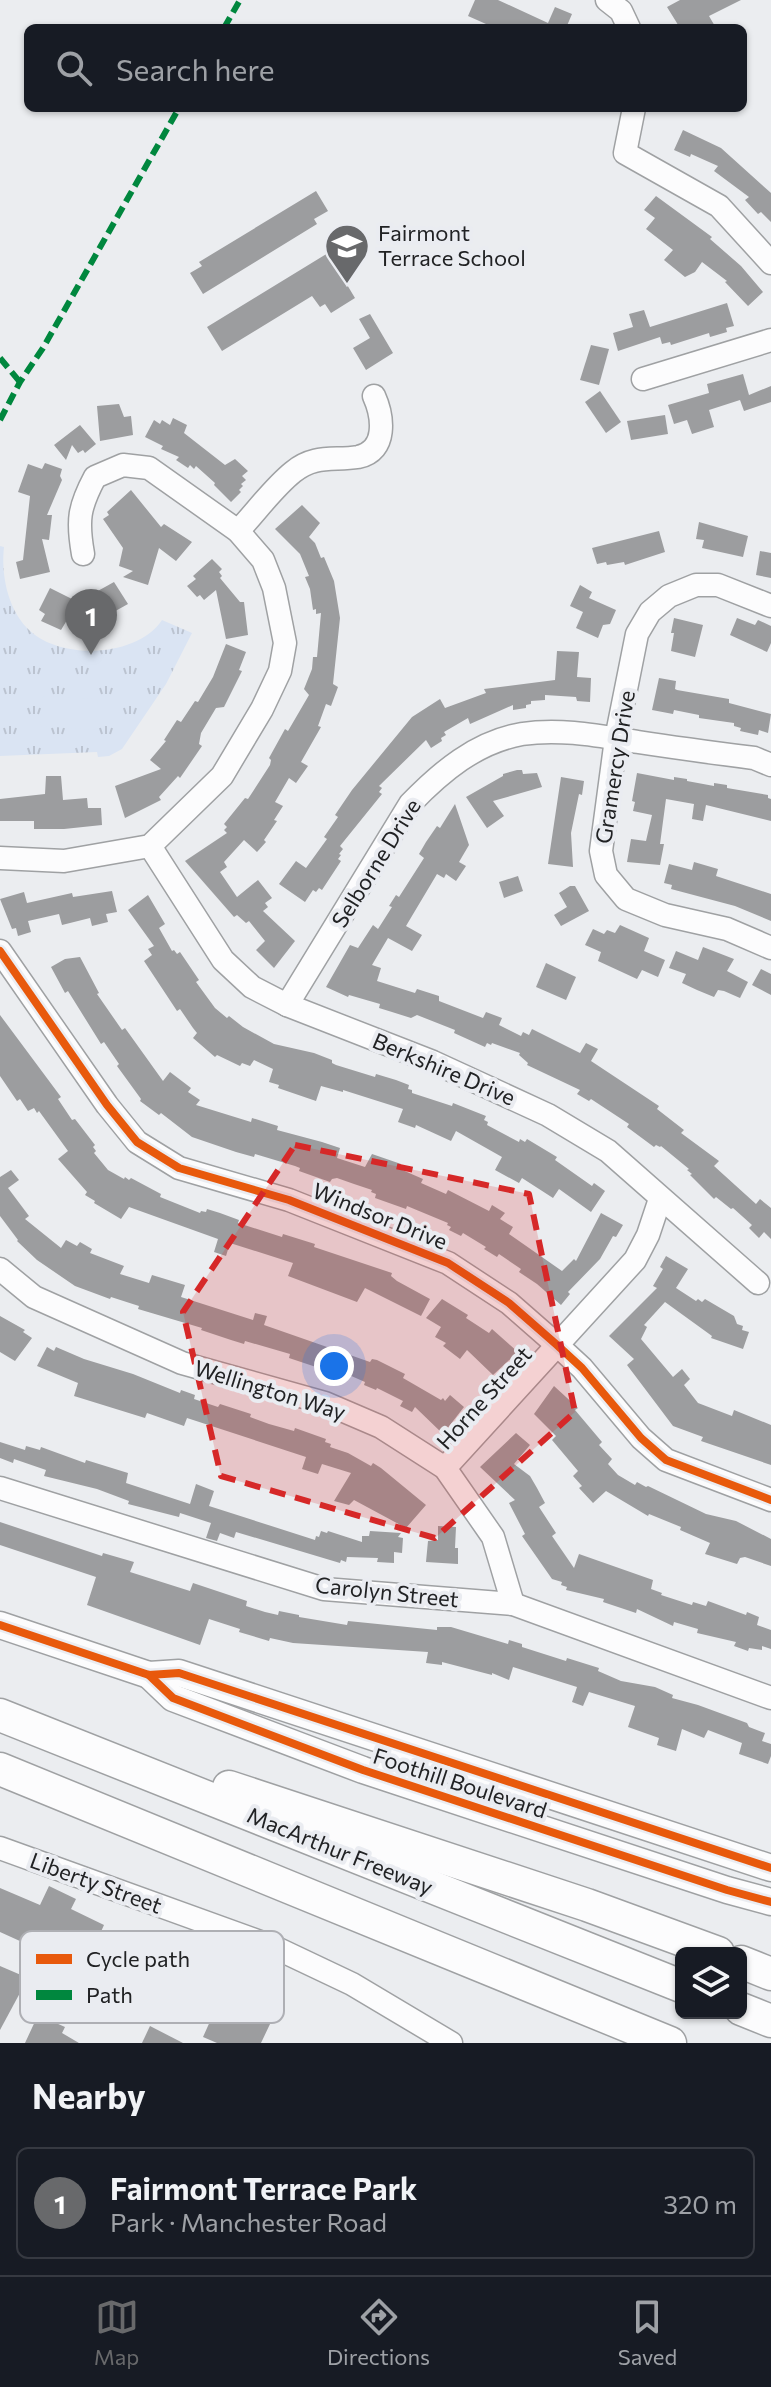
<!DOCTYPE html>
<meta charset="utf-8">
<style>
body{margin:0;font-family:Commissioner,sans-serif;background:#20242c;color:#f1f3f6}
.controls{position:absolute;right:24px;bottom:24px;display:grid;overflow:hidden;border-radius:12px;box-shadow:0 2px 6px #0004}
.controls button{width:72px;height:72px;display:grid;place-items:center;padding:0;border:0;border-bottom:2px solid #363941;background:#171b24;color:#f1f3f6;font:40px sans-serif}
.you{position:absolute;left:334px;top:1366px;width:28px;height:28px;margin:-20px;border:6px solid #fff;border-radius:50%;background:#1a73e8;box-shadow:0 0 0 12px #1a73e833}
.badge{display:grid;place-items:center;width:52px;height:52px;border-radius:50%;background:#68696b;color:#fff;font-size:26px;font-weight:700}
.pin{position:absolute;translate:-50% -66px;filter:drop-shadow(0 2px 4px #0008)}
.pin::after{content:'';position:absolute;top:42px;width:28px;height:24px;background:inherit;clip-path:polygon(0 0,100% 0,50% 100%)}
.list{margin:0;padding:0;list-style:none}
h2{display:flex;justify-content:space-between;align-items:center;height:104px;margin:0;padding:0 32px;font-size:34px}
h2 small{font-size:26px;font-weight:400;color:#9ea1a6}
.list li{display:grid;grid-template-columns:52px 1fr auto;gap:24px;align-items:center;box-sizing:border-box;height:112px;margin:0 16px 16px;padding:0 16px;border:2px solid #363941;border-radius:12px}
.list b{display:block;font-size:30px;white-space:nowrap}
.list p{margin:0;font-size:26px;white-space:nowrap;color:#9ea1a6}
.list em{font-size:26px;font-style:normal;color:#9ea1a6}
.icon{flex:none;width:44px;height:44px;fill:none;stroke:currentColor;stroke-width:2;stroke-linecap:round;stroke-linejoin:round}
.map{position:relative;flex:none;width:771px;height:2043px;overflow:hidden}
.search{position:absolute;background:#171b24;box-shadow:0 2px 6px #0004;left:24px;right:24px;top:24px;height:88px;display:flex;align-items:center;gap:20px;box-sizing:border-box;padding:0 28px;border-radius:12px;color:#9ea1a6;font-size:30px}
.sheet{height:232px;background:#171b24}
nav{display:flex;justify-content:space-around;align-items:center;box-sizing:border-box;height:112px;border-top:2px solid #363941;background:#171b24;font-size:22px;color:#9ea1a6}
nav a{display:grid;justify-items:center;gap:4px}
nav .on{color:#68696b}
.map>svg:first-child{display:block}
</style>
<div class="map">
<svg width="771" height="2043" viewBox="0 0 771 2043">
<defs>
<pattern id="grass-tufts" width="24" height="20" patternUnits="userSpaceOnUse" patternTransform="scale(2)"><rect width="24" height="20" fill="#dae4f3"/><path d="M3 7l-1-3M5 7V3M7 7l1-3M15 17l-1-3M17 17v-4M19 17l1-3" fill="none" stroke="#bbc3d0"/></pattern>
</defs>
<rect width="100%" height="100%" fill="#ebedf0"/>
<path fill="url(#grass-tufts)" d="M0,546l4,1c-3,26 3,60 23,81 31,33 110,30 135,-8l30,13 -26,51 -44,65 -13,7 -11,1 -1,-5 -97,4z"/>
<polygon fill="#dae4f3" points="43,696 98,699 95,730 40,726"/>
<g fill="#9c9d9f">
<polygon points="475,0 498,0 548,23 555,7 572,14 566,28 484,28 486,24 468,16"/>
<polygon points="680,0 741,0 709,16 716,28 680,28 667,7"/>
<polygon points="683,130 721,148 771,193 771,222 761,212 758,214 745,200 749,197 714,171 718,166 691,154 690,157 674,150"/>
<polygon points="316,191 328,211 314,219 317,224 203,294 190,273 202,266 199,262"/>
<polygon points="656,196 712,237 710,239 741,266 763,292 748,306 725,282 727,281 702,262 695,272 685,277 664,260 673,250 646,229 655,218 644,210"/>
<polygon points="328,253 355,298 331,313 325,304 320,307 312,296 222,351 207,327"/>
<polygon points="727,303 734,326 726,328 727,332 710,337 709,333 671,345 670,342 662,344 660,337 618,351 613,333 633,327 629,314 644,310 650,327"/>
<polygon points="370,314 393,353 366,370 353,348 370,338 359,319"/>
<polygon points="591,345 609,349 599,385 580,380"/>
<polygon points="743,374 749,395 771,386 771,402 744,411 740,400 709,410 714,427 692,434 687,420 674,424 668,405 709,393 707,384"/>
<polygon points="600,391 621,422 606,433 585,402"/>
<polygon points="119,404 124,417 131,416 133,435 100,441 97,406"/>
<polygon points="665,415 668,434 631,440 627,421"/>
<polygon points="173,418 187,425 184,433 225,465 235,459 248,471 242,476 246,480 241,484 243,486 239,490 241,492 231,502 214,485 215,483 196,466 194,469 190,465 188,468 176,460 179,457 161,449 163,446 145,437 154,420 160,424 162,420 170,425"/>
<polygon points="80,425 96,444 85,453 83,450 78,453 72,445 66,460 54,445"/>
<polygon points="45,463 62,469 60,476 62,480 47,515 52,515 49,540 42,539 50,572 20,579 16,562 23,560 30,496 18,492 28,464 42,469"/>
<polygon points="131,490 161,527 164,524 192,542 176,561 159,548 148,585 123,577 133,571 119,566 123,548 103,519 109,515 107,512"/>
<polygon points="302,505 320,523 309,537 315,543 321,558 324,557 334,581 340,618 333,684 338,687 331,706 326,704 318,726 321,727 301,762 308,766 296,783 289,778 275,802 283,806 274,820 277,821 264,840 266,842 257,852 244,840 224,862 227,867 220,872 237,897 258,880 272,898 265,903 268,907 263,911 295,941 274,968 256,950 265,941 249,921 246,923 237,915 234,917 185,861 227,833 224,830 227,827 224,824 245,798 248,799 270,765 271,760 269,758 285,729 288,731 309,695 304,689 312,669 313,657 317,657 321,613 316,614 316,609 313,610 310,589 305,577 309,576 300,554 275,529"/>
<polygon points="699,522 748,536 743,557 702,548 704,540 696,539"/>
<polygon points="659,531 665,552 625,565 624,562 607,565 606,562 597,564 592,548"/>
<polygon points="760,551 771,553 771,578 756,575"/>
<polygon points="212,559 222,569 219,572 222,576 220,578 240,602 244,602 248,635 226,639 216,590 204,600 200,595 197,597 187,586 196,579 193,576"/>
<polygon points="114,582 128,604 101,619 87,597"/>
<polygon points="580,585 592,592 589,598 616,610 610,624 603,625 598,638 576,628 583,612 570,606"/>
<polygon points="50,588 78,602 61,630 41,621 45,614 39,610"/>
<polygon points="674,618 703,625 695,657 671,651 674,633 671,633"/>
<polygon points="737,618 755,625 758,620 771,626 771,643 767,652 730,635"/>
<polygon points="226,644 246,652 239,670 242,671 224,707 216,708 201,733 199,744 202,746 180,778 178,776 159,797 161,800 125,818 115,786 161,769 150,760 166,741 164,740 177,720 181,722 195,701 198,702 213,677"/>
<polygon points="557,651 579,652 577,677 591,678 590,702 577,701 576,697 545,695 545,700 531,701 531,704 526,705 526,708 513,710 513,705 470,724 468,718 444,732 446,735 441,738 442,741 431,748 426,740 379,786 382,788 379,792 382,794 340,846 343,849 339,854 341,855 338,859 341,861 322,890 319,888 316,892 313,890 305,902 279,884 296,861 306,868 327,839 324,837 338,817 335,815 352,790 412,717 440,699 445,708 486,693 484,689 555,680"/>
<polygon points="659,678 676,681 675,689 677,690 729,699 729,703 771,714 768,733 759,730 758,735 740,731 741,728 734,726 734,723 699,718 699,715 674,710 673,714 652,710"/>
<polygon points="517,770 522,770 523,774 537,773 542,787 493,801 504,816 487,828 466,797 503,776 503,774"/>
<polygon points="637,773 674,780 674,777 687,779 687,781 714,786 714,783 727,785 727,788 768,795 768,798 771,799 771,821 706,805 703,821 692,819 694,804 666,799 660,844 664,844 660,865 627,862 631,839 646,841 652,815 633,811 635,802 632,801"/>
<polygon points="46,776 61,776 63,800 87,798 88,808 101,808 102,825 64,829 34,829 34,821 0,821 0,799 45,794"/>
<polygon points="561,777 584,781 582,795 579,794 571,833 573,867 548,864"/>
<polygon points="455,804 469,845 459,862 466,866 456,881 446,874 444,878 437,874 406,926 422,935 412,951 388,938 372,965 381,968 377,981 415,993 417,989 439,996 439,1001 483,1018 486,1012 502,1018 499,1025 521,1036 523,1032 529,1035 532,1029 580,1053 586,1043 598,1049 591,1061 659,1106 657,1109 684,1130 681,1133 719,1161 714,1166 756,1204 760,1199 771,1208 771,1239 764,1232 759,1238 749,1228 752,1225 733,1208 731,1209 716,1197 714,1199 690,1175 692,1174 687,1170 689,1169 661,1146 660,1147 656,1145 654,1147 627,1127 629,1124 591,1099 589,1101 577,1094 580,1090 527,1065 528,1063 519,1055 520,1053 492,1043 491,1045 487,1043 485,1047 454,1033 455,1030 417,1015 411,1018 392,1012 379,1008 380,1004 349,995 348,997 326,987 350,945 358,948 373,925 378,929 392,907 389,906 396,895 399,897 424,858 419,854 426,842 437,826 440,828"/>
<polygon points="694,862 718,869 716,876 771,894 771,921 735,906 671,889 672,885 664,883 669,864 692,870"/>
<polygon points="518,876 523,891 504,898 499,882"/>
<polygon points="570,886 575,886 589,911 561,926 554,915 567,907 559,893"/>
<polygon points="112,891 117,912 106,914 108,922 92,926 90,918 62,925 59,914 28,921 31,932 18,936 16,928 12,929 0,899 24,892 27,903 72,893 73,897"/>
<polygon points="148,895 165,924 159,928 172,951 174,950 177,954 180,952 199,980 196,982 215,1008 227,1018 229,1016 243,1027 274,1044 314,1053 332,1060 332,1063 336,1065 375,1077 376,1074 396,1080 409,1085 408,1089 412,1090 412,1093 452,1106 453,1103 486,1116 484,1120 488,1122 487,1125 519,1142 520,1139 525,1142 527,1139 557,1157 555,1160 592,1186 594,1183 605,1191 591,1212 559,1189 553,1198 522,1178 519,1183 495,1170 502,1157 456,1131 451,1141 416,1125 415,1128 398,1122 403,1109 343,1090 343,1092 321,1086 316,1101 278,1088 279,1085 269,1082 273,1069 254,1060 250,1066 242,1063 240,1066 217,1055 215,1057 193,1038 197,1033 193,1028 180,1009 177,1011 144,961 152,955 148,949 154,946 128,910"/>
<polygon points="620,925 649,938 644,951 665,960 658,977 642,970 637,979 598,961 601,952 585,945 593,929 604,934 607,930 615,933"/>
<polygon points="703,947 734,959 727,971 748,982 740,998 724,991 718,990 714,997 697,990 682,983 686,974 669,968 676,951 698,960"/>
<polygon points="80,957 99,993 97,994 122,1030 125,1028 163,1081 170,1072 191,1088 188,1092 200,1100 196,1105 251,1122 252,1118 278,1126 277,1130 322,1142 340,1148 337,1158 365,1167 372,1154 401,1164 400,1169 423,1179 421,1183 446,1194 448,1190 489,1211 492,1205 505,1213 500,1219 513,1227 509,1234 562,1271 574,1259 576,1261 601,1213 623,1225 616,1237 613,1236 600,1259 568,1292 570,1294 561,1305 537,1284 519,1272 521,1269 499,1254 497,1257 484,1249 486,1247 463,1233 461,1236 449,1230 451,1227 447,1225 448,1223 407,1206 406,1209 375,1198 376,1194 371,1192 372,1190 354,1184 337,1178 332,1179 330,1182 299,1171 300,1168 295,1166 255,1154 254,1157 236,1152 192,1137 161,1113 159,1115 140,1101 141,1099 117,1066 119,1064 104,1042 101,1044 68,991 65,993 51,967 65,959"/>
<polygon points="546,963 576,977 566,1000 536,987"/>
<polygon points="761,969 771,974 771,995 752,985"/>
<polygon points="0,1015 61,1097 58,1099 72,1120 75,1119 95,1145 93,1147 96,1151 94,1153 108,1170 124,1179 125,1177 129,1180 131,1178 161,1194 160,1197 200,1213 201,1211 206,1212 207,1209 220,1213 239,1220 238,1223 282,1237 283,1234 315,1244 314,1247 392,1273 391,1276 397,1281 430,1299 421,1316 365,1288 357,1302 288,1276 293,1263 230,1243 226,1256 214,1252 218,1239 129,1207 121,1219 94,1203 95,1201 85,1195 87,1192 58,1159 68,1151 39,1111 37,1113 34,1108 28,1111 20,1099 17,1101 0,1076"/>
<polygon points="11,1170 19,1180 8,1188 29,1216 25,1219 61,1248 66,1240 77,1246 80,1242 92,1249 90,1253 124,1266 120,1274 149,1283 152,1275 185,1285 181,1297 253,1320 255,1313 267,1316 264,1325 370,1362 372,1359 377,1360 405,1374 403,1378 441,1400 443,1398 445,1401 450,1395 464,1407 443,1434 415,1407 412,1412 400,1406 403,1401 377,1388 376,1390 364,1385 365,1382 333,1368 331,1372 289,1358 290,1354 245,1341 244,1344 231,1340 201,1330 202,1328 138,1309 139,1306 111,1297 110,1299 75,1286 37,1260 17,1241 18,1240 0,1216 0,1177"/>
<polygon points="666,1256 688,1269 676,1288 696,1301 698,1299 702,1302 705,1299 734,1316 737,1324 743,1326 742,1330 749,1332 743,1349 711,1338 712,1336 665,1302 644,1325 647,1327 641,1339 673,1377 682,1369 690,1379 684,1385 698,1403 732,1416 734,1410 771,1425 771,1465 701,1441 703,1437 673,1426 627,1365 634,1359 609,1336 657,1288 653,1286 663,1269 660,1267"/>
<polygon points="442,1299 468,1315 466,1318 489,1333 492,1329 518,1352 493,1375 467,1350 460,1359 443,1346 446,1343 435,1337 441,1327 426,1318"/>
<polygon points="0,1316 25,1330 23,1332 32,1338 15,1361 0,1352"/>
<polygon points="47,1347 54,1351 56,1347 84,1359 133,1374 180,1393 181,1390 195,1395 194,1399 218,1407 220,1404 251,1414 250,1417 269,1424 294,1431 295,1428 326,1439 325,1442 331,1444 330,1447 348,1453 371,1466 373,1463 381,1468 426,1505 406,1528 354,1500 349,1505 334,1501 351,1473 322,1464 318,1474 302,1469 306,1457 187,1418 184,1426 147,1413 145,1418 74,1396 78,1383 37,1366"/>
<polygon points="554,1386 578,1408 575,1410 602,1442 599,1445 612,1459 608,1464 618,1475 635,1485 637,1482 646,1487 648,1486 706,1514 736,1521 771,1539 771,1566 745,1557 740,1558 737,1564 705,1554 710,1543 680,1530 681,1527 649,1514 648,1516 606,1491 593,1503 579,1488 582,1486 573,1476 578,1471 552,1440 556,1436 534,1414"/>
<polygon points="516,1433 530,1445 514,1464 530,1476 537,1488 545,1503 539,1507 556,1533 552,1536 574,1568 579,1554 653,1580 651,1589 662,1593 661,1595 692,1605 693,1602 706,1606 708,1601 746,1615 747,1612 759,1617 757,1625 771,1630 771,1649 762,1646 762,1650 749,1648 748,1651 734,1646 736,1642 697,1633 698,1629 674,1622 673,1626 637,1609 636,1613 603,1602 604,1599 566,1590 567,1587 561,1585 562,1582 552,1579 522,1536 525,1534 509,1503 515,1500 480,1467"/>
<polygon points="0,1442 25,1450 26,1446 40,1450 41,1447 85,1463 86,1460 128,1473 126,1483 190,1504 196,1484 214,1491 209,1506 315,1540 316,1536 319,1537 321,1531 327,1533 328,1531 362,1542 362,1536 369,1536 370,1531 401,1533 398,1537 403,1538 402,1553 394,1552 394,1563 377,1562 378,1558 347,1557 346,1562 341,1560 340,1563 236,1532 234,1538 220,1533 217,1541 206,1538 211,1523 180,1513 179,1517 128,1504 129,1501 97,1489 44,1476 46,1470 14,1459 13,1463 0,1458"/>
<polygon points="0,1522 102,1556 103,1553 134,1562 130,1572 190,1591 193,1583 247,1601 246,1606 265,1612 278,1615 279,1611 299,1615 299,1617 347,1625 348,1621 437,1630 437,1627 451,1627 508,1644 509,1640 522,1644 522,1647 566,1661 567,1658 599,1668 598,1671 621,1681 655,1687 673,1695 672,1698 698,1705 747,1723 749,1727 765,1733 762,1741 771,1744 771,1756 768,1764 739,1754 742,1743 708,1730 704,1738 682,1729 676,1751 657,1745 659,1738 628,1727 635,1706 589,1692 583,1706 572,1702 577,1687 513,1667 509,1680 492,1673 492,1675 442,1662 442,1665 426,1663 428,1652 293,1643 270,1638 269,1641 239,1632 240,1629 209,1619 200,1645 87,1605 96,1577 0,1545"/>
<polygon points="438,1526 456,1527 455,1548 458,1548 458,1564 426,1562 428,1541 438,1540"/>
<polygon points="49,1886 76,1899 71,1909 104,1925 85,1967 55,1952 53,1956 0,1932 0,1888 40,1905"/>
<polygon points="0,1966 28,1978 0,2030"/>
<polygon points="234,1968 257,1978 252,1990 280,2003 261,2043 217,2043 203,2037"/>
<polygon points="38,2015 65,2027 62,2033 79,2043 25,2043"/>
<polygon points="150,2026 183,2043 142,2043"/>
</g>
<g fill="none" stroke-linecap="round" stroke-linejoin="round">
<g stroke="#9fa1a3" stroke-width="25">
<g id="minor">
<polyline points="607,0 621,11 629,28"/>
<polyline points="634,108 625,153 719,206 771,263"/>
<polyline points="643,379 771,340"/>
<path d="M238,531c18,-19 35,-43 55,-59 22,-18 41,-11 65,-15 30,-6 25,-41 16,-61"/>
<polyline points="771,606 718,585 696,585 669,596 650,612 637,634 616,739 601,851 606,875 626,899 665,915 727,929 771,948"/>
<polyline points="150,846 223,960 252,987 287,1005 433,1062 548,1115 608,1151 758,1283"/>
<path d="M0,858l64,3 86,-15 72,-70 40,-67 18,-38 5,-28 -11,-55 -11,-28 -25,-29 -89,-63 -26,-3 -28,12c-16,30 -18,43 -12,77"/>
<polyline points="0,951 107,1105 137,1142 179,1168 289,1200 448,1263 509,1303 557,1345 582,1368 641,1438 666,1460 771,1500"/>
<path d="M287,1005l123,-201c31,-32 66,-62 112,-70 39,-6 78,2 116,8 39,6 77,11 116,16l17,7"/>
<polyline points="0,1269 34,1297 182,1363 325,1403 381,1427 445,1468 493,1537 513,1604"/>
<polyline points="445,1468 635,1260 648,1235 660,1199"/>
<polyline points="0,1488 324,1589 513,1604 771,1698"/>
<polyline points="0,1848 274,1947 352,1984 451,2043"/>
</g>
</g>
<g stroke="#9fa1a3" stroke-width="29">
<g id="major">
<polyline points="0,1625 149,1675 179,1673 771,1868"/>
<polyline points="149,1675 173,1698 363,1770 727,1890 771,1902"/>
</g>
</g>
<g stroke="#9fa1a3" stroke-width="35">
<g id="highway">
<polyline points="0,1715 681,1986"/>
<polyline points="0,1769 670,2043"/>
<polyline points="229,1787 587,1905 718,1953"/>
<polyline points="741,1962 771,1974"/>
<polyline points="741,2009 771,2021"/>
</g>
</g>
<use href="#minor" stroke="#fcfcfd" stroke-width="22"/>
<use href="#major" stroke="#fcfcfd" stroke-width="26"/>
<use href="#highway" stroke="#fcfcfd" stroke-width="32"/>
<g stroke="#00873e" stroke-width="6" stroke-dasharray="12 6" stroke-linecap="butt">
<polyline points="224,28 240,0"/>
<polyline points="0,358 20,382"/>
<polyline points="0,420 20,382 43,348 179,108"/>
</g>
<g stroke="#eaecf1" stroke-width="13">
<g id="cycleway">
<polyline points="0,951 107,1105 137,1142 179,1168 289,1200 448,1263 509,1303 557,1345 582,1368 641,1438 666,1460 771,1500"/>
<polyline points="0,1625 149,1675 179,1673 771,1868"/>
<polyline points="149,1675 173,1698 363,1770 727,1890 771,1902"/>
</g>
</g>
<use href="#cycleway" stroke="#e8590c" stroke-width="8"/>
</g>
<path fill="#d62828" fill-opacity="0.2" stroke="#d62828" stroke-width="6" stroke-dasharray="16 10" stroke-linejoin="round" d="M295,1145l234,49 46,218 -140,126 -214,-62 -38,-164z"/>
<defs>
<g id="school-pin" transform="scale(2.3)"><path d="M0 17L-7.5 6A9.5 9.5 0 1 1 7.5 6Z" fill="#68696b" stroke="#eaecf1"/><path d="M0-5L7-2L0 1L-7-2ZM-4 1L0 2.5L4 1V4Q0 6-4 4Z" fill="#fff"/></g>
</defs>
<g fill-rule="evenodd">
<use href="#school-pin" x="347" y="246"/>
</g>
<g text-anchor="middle" stroke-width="8" stroke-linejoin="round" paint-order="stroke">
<g font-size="22" fill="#212224" stroke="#eaecf1" text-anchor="start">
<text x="378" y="241">Fairmont<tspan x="378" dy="25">Terrace School</tspan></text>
</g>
<g font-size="22" fill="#212224" stroke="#eaecf1">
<text transform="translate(615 767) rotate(-81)" y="8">Gramercy Drive</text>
<text transform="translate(376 863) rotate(-58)" y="8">Selborne Drive</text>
<text transform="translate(444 1069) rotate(23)" y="8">Berkshire Drive</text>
<text transform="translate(380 1216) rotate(22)" y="8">Windsor Drive</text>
<text transform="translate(270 1390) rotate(17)" y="8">Wellington Way</text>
<text transform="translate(484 1398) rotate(-48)" y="8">Horne Street</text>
<text transform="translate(387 1592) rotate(6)" y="8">Carolyn Street</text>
<text transform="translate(460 1783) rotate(18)" y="8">Foothill Boulevard</text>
<text transform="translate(340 1851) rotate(22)" y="8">MacArthur Freeway</text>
<text transform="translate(96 1883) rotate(20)" y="8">Liberty Street</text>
</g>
</g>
<rect x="20" y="1931" width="264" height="92" rx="12" fill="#eaecf1" stroke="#aeafb4" stroke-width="2"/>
<rect x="36" y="1954" width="36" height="10" fill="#e8590c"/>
<rect x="36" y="1990" width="36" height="10" fill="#00873e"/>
<g font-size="22" fill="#212224">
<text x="86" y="1967">Cycle path</text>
<text x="86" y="2003">Path</text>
</g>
</svg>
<div class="controls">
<button><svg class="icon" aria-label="layers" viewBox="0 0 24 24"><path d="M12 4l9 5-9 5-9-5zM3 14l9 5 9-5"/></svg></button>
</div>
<div class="you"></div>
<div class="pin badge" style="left:91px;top:655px">1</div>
<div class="search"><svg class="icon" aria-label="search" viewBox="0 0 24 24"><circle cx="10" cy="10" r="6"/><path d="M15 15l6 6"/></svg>Search here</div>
</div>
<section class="sheet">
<h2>Nearby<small></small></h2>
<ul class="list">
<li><span class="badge">1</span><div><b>Fairmont Terrace Park</b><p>Park · Manchester Road</p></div><em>320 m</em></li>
</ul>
</section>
<nav>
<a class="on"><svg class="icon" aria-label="map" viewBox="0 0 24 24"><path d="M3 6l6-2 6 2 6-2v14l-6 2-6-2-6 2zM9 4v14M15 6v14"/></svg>Map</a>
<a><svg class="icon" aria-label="directions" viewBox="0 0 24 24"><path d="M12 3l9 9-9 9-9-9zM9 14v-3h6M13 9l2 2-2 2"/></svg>Directions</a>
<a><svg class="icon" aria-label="saved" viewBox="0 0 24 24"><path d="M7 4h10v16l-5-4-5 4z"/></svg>Saved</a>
</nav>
